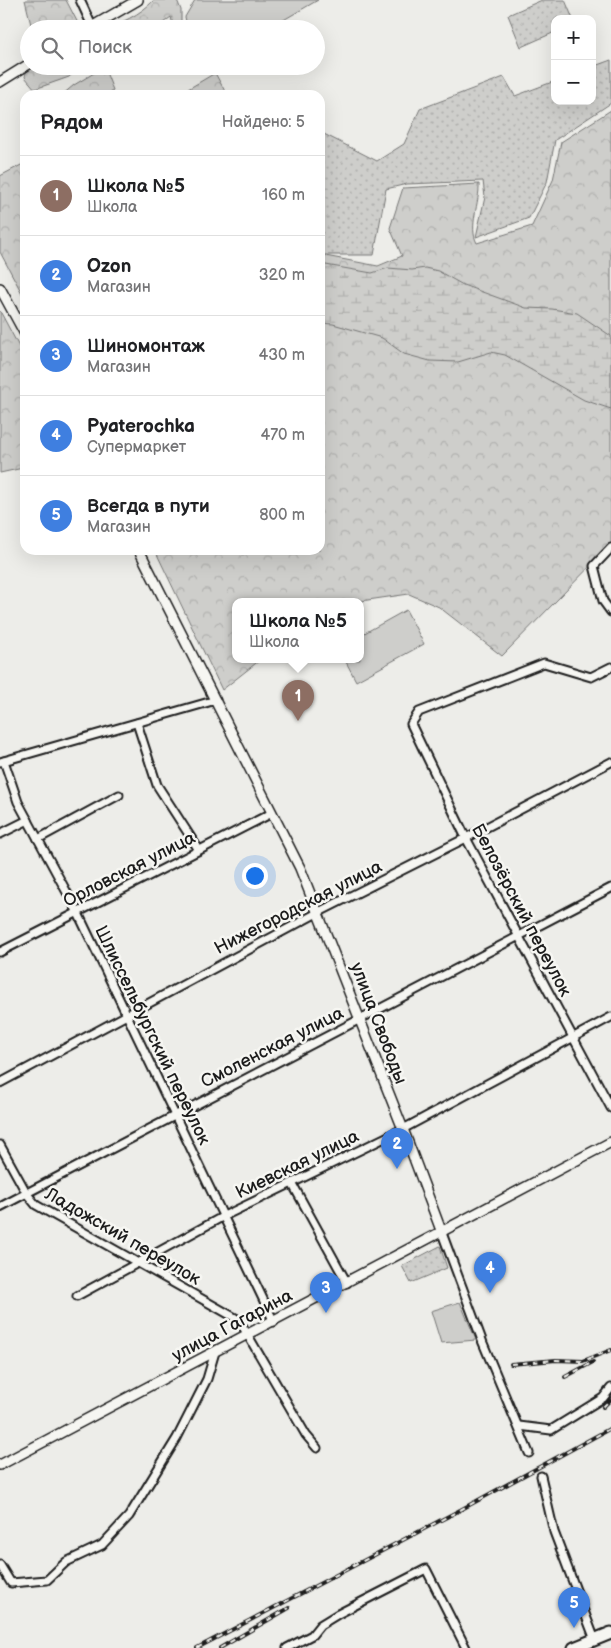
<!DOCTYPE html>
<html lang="ru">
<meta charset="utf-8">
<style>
body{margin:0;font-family:"Balsamiq Sans",sans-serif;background:#f6f6f6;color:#202124}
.controls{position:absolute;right:15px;top:15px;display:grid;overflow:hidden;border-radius:10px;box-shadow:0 5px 20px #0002}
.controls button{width:45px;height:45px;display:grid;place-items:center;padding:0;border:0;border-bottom:1px solid #e0e0e0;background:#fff;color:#202124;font:25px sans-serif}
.you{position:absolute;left:254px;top:875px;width:18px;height:18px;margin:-12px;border:4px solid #fff;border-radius:50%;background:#1a73e8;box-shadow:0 0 0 8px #1a73e833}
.badge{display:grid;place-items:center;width:32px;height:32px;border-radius:50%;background:#0b8043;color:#fff;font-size:16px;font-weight:700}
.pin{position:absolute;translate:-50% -41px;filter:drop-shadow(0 1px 2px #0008)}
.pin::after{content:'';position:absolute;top:26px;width:18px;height:15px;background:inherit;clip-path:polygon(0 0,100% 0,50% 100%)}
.popup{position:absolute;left:232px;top:598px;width:132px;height:65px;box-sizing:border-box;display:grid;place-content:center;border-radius:10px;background:#fff;filter:drop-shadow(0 1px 4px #0005);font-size:16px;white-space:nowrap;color:#757577}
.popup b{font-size:19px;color:#202124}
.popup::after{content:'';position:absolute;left:50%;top:100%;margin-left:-10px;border:10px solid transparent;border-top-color:#fff}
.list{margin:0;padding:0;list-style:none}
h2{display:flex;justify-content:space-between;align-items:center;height:65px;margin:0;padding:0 20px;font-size:21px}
h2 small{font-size:16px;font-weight:400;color:#757577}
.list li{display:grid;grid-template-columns:32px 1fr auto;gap:15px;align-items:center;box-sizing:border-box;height:80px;padding:0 20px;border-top:1px solid #e0e0e0}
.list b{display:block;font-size:19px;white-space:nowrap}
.list p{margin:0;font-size:16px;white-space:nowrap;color:#757577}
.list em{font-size:16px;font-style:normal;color:#757577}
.icon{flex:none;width:28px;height:28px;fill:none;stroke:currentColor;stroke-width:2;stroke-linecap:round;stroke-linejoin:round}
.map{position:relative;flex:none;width:611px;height:1648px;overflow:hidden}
.search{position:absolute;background:#fff;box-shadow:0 5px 20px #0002;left:20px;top:20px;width:305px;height:55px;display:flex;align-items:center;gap:12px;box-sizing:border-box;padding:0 18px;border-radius:28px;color:#757577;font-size:19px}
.panel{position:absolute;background:#fff;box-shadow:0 5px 20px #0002;left:20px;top:90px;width:305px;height:465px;border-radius:15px}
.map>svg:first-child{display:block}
</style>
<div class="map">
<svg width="611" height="1648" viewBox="0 0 611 1648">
<defs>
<pattern id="forest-crowns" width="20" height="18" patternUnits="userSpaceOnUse" patternTransform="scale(1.25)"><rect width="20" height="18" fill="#cececb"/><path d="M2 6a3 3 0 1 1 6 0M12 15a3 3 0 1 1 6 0" fill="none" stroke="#b0b0ae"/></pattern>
<pattern id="wetland-marsh" width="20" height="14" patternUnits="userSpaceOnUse" patternTransform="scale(1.25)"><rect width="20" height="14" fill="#cececb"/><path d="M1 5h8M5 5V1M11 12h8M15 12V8" fill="none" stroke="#b0b0ae"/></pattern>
<pattern id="park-dots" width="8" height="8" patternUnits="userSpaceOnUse" patternTransform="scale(1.25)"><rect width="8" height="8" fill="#cececb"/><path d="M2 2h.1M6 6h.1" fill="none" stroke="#b0b0ae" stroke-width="1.8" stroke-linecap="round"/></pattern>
</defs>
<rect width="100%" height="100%" fill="#edede9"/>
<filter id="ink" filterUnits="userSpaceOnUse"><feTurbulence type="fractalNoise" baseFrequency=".02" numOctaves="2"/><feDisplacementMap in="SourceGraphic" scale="10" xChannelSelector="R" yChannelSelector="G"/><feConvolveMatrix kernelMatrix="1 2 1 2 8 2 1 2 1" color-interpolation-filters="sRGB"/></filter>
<g filter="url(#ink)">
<g fill="#cececb" stroke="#757574">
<polygon points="195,0 318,0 268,29 188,29 185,17"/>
<polygon points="406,610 424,644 356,681 345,660 360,660 361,635"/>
<polygon points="460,1302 476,1340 441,1343 431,1311"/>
</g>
<g fill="url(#forest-crowns)" stroke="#757574">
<polygon points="25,0 66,0 81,29 32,29"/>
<path d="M154,0h23l4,10v19h-7l-3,-12 -16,12h-55c20,-4 41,-15 54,-29z"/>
<polygon points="29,60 29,66 81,66 69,77 35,89 25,77"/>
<polygon points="104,67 113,90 107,95 62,95 74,85"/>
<polygon points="215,73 227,95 178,95"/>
<path d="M611,110v435l-109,111 -63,-49 -30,-13 -55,8h-118v58h24l-38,30 -67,-140h165v-295l58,11 24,-10 -12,-28 13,-40 76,-4c1,18 -11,43 -2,59l55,-17 21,-46 8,-38z"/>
<polygon points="25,163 25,299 0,252 0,176"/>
<polygon points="0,311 25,358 25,476 23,468 0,473"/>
</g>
<polygon fill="url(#wetland-marsh)" stroke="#757574" points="320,264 372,273 388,268 412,270 425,268 438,271 463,285 526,308 552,309 577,313 611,336 611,409 584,400 505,355 491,352 458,362 430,361 404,354 382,338 333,324 320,323"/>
<g fill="url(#park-dots)" stroke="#757574">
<polygon points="542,0 565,0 573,19 555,19 555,32 521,47 508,15"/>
<polygon points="611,60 611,103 555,140 547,182 529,218 476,237 485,197 483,181 407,184 386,189 374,255 320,255 320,132 377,161 404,144 420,109 504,77 515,96 555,81 555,101 592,101 592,67"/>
<polygon points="440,1246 447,1268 411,1283 402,1266"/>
</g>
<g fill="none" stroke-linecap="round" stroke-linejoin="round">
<g stroke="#1c1c1c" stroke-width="11">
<g id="minor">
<polyline points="80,0 92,26"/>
<polyline points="611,548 594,566 603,601 611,612"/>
<polyline points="611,667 591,677 544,663 419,712 411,724 466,838 611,1108"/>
<polyline points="137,723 157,785 199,850"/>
<polyline points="4,761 18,802 77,911 274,1322"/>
<polyline points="0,762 216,700"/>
<polyline points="0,834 28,820"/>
<polyline points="38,839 119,795"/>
<polyline points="0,952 272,813"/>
<polyline points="0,1083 319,912 466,838 611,762"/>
<polyline points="0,1145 27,1194 36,1205 239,1320 306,1435 317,1448"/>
<polyline points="292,1183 347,1283"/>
<polyline points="0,1207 611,888"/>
<polyline points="442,1233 483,1343 529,1453"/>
<polyline points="77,1296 224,1216 403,1129 611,1017"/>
<polyline points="519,1426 551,1430 603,1398 611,1388"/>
<polyline points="541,1476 554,1532 595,1640"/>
<polyline points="0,1565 11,1583 47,1580 66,1562 102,1545 129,1516 177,1438 207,1379 215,1352"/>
<polyline points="287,1648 312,1635 320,1625 338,1614 426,1569 466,1648"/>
</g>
</g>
<g stroke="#1c1c1c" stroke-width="12">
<g id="tertiary">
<polyline points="88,29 138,0"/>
<polyline points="0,82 29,64"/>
<polyline points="0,288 25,334"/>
<polyline points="139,550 300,868 403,1129 442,1233"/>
<polyline points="0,1465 611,1142"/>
</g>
</g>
<g stroke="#1c1c1c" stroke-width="15">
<polyline id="primary" points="574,1648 611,1633"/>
</g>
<use href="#minor" stroke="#f6f6f2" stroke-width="7"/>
<use href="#tertiary" stroke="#f6f6f2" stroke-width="9"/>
<use href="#primary" stroke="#f6f6f2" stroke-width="11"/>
<g stroke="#1c1c1c" stroke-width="4">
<g id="rail">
<polyline points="511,1364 556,1360 583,1361 611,1350"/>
<polyline points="565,1377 593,1362"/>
<polyline points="603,1407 611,1399"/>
<polyline points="197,1648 462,1509 611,1428"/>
<polyline points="220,1648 289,1608"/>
</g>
</g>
<use href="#rail" stroke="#f6f6f2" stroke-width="2" stroke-dasharray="5.5" stroke-linecap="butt"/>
</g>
</g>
<g text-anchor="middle" stroke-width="5" stroke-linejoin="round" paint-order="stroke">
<g font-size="18" fill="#1c1c1c" stroke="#f6f6f2">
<text transform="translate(129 869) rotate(-27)" y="6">Орловская улица</text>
<text transform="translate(298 907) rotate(-27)" y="6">Нижегородская улица</text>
<text transform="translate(522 910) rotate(62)" y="6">Белозёрский переулок</text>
<text transform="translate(379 1023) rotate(69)" y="6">улица Свободы</text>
<text transform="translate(153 1035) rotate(64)" y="6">Шлиссельбургский переулок</text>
<text transform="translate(272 1047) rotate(-27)" y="6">Смоленская улица</text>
<text transform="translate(297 1164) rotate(-26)" y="6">Киевская улица</text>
<text transform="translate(123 1236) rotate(30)" y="6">Ладожский переулок</text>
<text transform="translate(232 1325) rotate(-28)" y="6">улица Гагарина</text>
</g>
</g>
</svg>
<div class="controls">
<button>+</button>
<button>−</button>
</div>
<div class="you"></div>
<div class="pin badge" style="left:298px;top:721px;background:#8d6e63">1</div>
<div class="popup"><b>Школа №5</b>Школа</div>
<div class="pin badge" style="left:397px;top:1169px;background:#3f7fe0">2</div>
<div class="pin badge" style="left:326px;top:1313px;background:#3f7fe0">3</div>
<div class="pin badge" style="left:490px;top:1293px;background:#3f7fe0">4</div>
<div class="pin badge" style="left:574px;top:1628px;background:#3f7fe0">5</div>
<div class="search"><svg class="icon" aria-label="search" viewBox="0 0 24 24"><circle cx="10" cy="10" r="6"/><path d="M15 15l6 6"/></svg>Поиск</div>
<section class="panel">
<h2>Рядом<small>Найдено: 5</small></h2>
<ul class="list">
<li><span class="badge" style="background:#8d6e63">1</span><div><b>Школа №5</b><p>Школа</p></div><em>160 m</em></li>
<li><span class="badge" style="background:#3f7fe0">2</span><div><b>Ozon</b><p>Магазин</p></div><em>320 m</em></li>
<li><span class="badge" style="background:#3f7fe0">3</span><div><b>Шиномонтаж</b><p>Магазин</p></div><em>430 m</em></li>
<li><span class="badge" style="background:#3f7fe0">4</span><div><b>Pyaterochka</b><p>Супермаркет</p></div><em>470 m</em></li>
<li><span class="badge" style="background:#3f7fe0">5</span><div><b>Всегда в пути</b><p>Магазин</p></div><em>800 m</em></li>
</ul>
</section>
</div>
